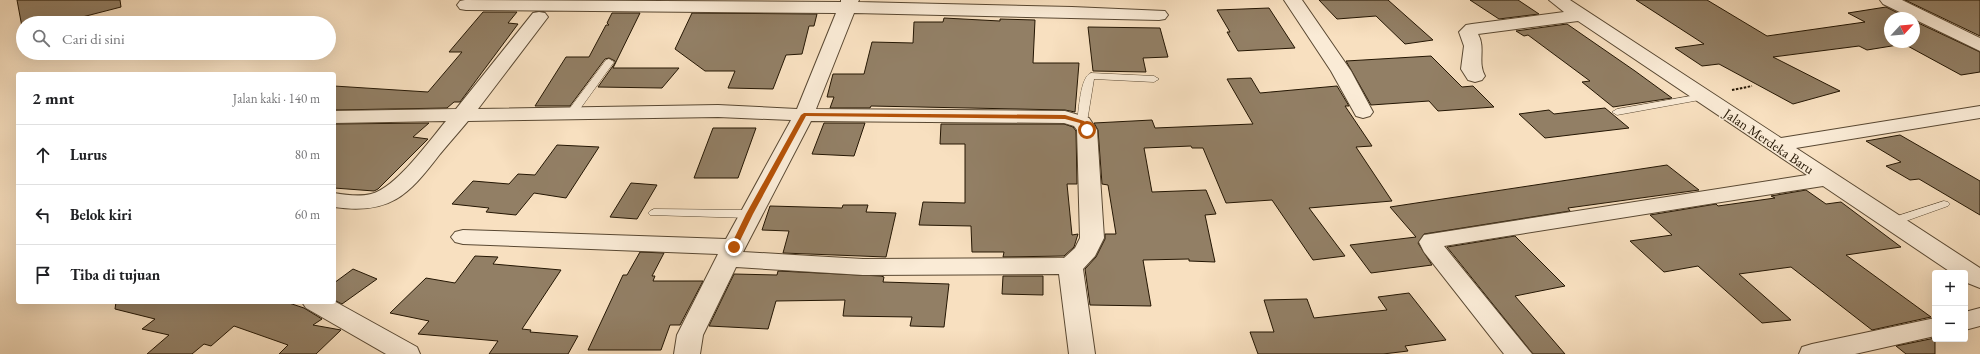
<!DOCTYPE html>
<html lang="id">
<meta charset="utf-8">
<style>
body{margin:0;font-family:"EB Garamond",serif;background:#f6f6f6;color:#202124}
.controls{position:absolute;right:12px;bottom:12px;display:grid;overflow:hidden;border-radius:4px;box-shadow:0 4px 16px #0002}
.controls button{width:36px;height:36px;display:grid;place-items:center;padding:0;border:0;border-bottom:1px solid #e0e0e0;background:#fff;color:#202124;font:20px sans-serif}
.compass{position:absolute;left:1884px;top:12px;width:36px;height:36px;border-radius:50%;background:#fff;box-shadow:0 4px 16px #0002;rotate:64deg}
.stop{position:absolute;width:12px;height:12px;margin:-9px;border:3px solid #b45309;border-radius:50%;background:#fff}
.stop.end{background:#b45309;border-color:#fff;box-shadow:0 1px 4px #0008}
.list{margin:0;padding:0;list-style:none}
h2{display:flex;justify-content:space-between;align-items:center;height:52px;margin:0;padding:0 16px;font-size:17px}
h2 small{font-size:13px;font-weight:400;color:#757577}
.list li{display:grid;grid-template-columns:26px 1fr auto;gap:12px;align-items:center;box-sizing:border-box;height:60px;padding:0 16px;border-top:1px solid #e0e0e0}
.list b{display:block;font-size:15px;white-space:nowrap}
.list em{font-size:13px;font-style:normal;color:#757577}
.icon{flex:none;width:22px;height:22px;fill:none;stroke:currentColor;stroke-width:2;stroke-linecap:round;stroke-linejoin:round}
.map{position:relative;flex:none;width:1980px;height:354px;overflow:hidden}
.search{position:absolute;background:#fff;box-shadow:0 4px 16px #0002;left:16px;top:16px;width:320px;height:44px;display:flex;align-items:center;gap:10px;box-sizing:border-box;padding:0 14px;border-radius:22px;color:#757577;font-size:15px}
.panel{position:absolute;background:#fff;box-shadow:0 4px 16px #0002;left:16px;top:72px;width:320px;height:232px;border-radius:4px}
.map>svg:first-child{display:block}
</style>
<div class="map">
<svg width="1980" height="354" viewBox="0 0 1980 354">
<rect width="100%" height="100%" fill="#f8e0c0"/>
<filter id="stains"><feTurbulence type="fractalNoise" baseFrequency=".005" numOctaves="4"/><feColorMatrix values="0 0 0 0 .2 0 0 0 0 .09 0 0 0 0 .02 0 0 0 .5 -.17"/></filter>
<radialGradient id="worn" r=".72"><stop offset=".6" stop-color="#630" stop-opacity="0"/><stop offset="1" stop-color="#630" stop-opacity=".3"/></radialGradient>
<g fill="#927f65" stroke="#241603">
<polygon points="17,0 120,0 121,7 59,23 23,23 22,27"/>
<polygon points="1319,0 1388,0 1433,40 1405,44 1376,16 1337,19"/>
<polygon points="1470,0 1518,0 1539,14 1499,19"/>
<polygon points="1636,0 1707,0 1767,36 1865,22 1848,13 1886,7 1908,18 1890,18 1890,42 1914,42 1914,21 1980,52 1980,72 1961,75 1904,44 1867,50 1859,46 1773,57 1840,91 1793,104 1719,64 1702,66 1675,48 1704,44"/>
<polygon points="1905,0 1980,0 1980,36"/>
<polygon points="1269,8 1295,48 1238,51 1227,32 1230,32 1217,10"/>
<polygon points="483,12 517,12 508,23 518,24 460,102 454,102 447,108 334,110 334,86 428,92 462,52 449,52"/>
<polygon points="612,13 640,13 613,68 679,68 662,88 598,87 615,63 615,61 609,58 605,59 570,106 535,106 566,57 589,57 606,25 609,25 607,23"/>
<polygon points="692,13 817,14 814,26 809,26 802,54 786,55 773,89 728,88 735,71 705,71 675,49"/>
<polygon points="944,18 1000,21 1000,19 1035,20 1033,63 1079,63 1075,112 1065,110 871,106 870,108 830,108 834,97 827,97 833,74 864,74 872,42 913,43 914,22 943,22"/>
<polygon points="1567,24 1635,71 1672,98 1613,107 1582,82 1590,81 1528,35 1524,36 1516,31"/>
<polygon points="1088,27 1160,28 1168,57 1143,58 1146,72 1093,71"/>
<polygon points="1431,56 1462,87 1473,86 1494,107 1438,111 1429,101 1371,105 1346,61"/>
<polygon points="1251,78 1260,93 1337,86 1349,106 1345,106 1372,146 1356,147 1392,201 1309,208 1345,256 1313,260 1272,200 1226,203 1203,148 1192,148 1191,146 1144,148 1152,192 1206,190 1216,214 1205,215 1215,262 1189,261 1189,259 1143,260 1151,306 1090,305 1085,269 1096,257 1105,239 1105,234 1116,234 1108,185 1102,184 1098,130 1094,123 1152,120 1155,128 1253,124 1227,79"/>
<polygon points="1605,108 1629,128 1545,138 1519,114 1549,110 1554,114"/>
<polygon points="429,123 413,137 428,139 378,189 374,191 334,188 334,124"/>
<polygon points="824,123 865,123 854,156 812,154"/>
<polygon points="941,124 1064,124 1073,127 1076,131 1077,184 1067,184 1072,235 1078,234 1074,247 1064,256 1003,257 1004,252 972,252 971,226 919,225 923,202 965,203 965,144 940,144"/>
<polygon points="713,128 756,128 738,178 694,178"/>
<polygon points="1900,135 1980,181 1980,215 1919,179 1910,180 1886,166 1901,162 1866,141"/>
<polygon points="557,145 599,147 566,198 534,193 516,215 486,212 489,208 452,204 473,181 509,184 518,174 535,175"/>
<polygon points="1667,165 1699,190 1568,208 1570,211 1424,234 1418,243 1432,265 1371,273 1350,245 1416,237 1390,207"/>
<polygon points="631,183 657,185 637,219 610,217"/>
<polygon points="1806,190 1826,204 1841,202 1901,247 1846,255 1931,317 1872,330 1791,267 1739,274 1791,320 1762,323 1698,266 1664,272 1630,241 1672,235 1650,215 1716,204 1718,206 1775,198 1771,196"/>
<polygon points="843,205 868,205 866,212 896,213 886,257 783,253 789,231 762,230 770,206 842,208"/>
<polygon points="1515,236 1565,286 1515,296 1565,354 1533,354 1447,247"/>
<polygon points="640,252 664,253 652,276 655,276 653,281 703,281 680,325 670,325 661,350 588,350 623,275 627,275"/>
<polygon points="475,256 498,257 493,264 561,270 522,329 531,330 530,332 578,336 568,354 489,354 498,341 418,334 429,321 390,313 426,278 455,283"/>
<polygon points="353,269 377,279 342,304 334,300 334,283"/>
<polygon points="778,271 881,276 884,277 883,282 949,284 944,327 910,326 912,317 843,316 845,300 776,301 768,329 709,326 734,274 777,275"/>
<polygon points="1003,276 1043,276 1043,295 1002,294"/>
<polygon points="1409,293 1446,340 1405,346 1408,351 1383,354 1258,354 1250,332 1274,332 1264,300 1307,299 1314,318 1387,310 1378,297"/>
<polygon points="116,302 286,302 304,308 322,319 313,325 341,330 316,354 279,354 288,345 234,326 211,346 204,344 192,354 147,354 169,335 142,329 155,319 115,309"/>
<polygon points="1935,338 1935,354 1906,354 1896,346"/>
</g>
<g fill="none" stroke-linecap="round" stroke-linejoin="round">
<g stroke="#594832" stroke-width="1">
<g id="lane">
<polygon points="609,59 614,62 575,116 567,116 566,114 567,112 606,60"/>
<path d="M1091,73l63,3 5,3 -5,3 -60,-3 -7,43 -5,3 -5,-3c2,-11 3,-46 14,-49z"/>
<polygon points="1702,94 1707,97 1705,99 1617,115 1612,112 1617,109"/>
<polygon points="1944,201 1948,202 1950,204 1948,206 1892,226 1886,222 1888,219"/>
<polygon points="654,209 750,210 756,214 750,218 650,215 648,213 650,211"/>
</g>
</g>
<g stroke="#594832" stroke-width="2">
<g id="street">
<path d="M465,0l376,2v-2h18l-1,2 214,5 93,4 3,4 -3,4 -6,1 -305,-7 -38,96 249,2 24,7 8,12 7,108 -9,18 -12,13 12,85h-26l-10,-80 -196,1 -127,-8 -33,68 -3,19h-26l3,-19 41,-81 -255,-10 -8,-2 -4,-5 4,-5 8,-2 263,9 65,-119 -73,-3 -250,4c-9,11 -19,22 -28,33 -32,42 -50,61 -106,53v-14c12,2 25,4 37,1 25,-6 58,-53 75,-73l-112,2v-12l122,-2 77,-96 6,-1 6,1 3,4 -70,92 240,-4 79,4 39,-96 -370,-3 -6,-1 -3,-4 3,-4zM811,121l253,2 10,3 3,4 3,108 -5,10 -11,10 -201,1 -120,-7z"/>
<polygon points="1284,0 1302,0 1351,71 1373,112 1370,116 1363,118 1356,116 1331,71"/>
<path d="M1549,0h21l211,138 199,-32v12l-184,30 184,120v20l-15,-6v-9h-13l-129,-87 -379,60 88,108h-28l-80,-102 -5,-10 5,-7 383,-60 -229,-154 -100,13c8,14 -1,28 7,42l-3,4 -7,2 -7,-2 -7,-11 3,-23 -5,-14 7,-7 6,-1 92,-12z"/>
<polygon points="1880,0 1902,0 1980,38 1980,51 1883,4"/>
<polygon points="334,301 417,347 420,354 386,354 306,308 302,302"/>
<polygon points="1980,308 1980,326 1965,330 1965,312"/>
<polygon points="1935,318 1935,336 1855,354 1799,354 1802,347 1812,344"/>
</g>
</g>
<polyline stroke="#241603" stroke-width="2" stroke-dasharray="2.5 1.5" stroke-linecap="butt" points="1732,90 1752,86"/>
<use href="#lane" fill="#faebd6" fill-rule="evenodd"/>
<use href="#street" fill="#faebd6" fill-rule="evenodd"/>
</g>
<polygon fill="#b45309" points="804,113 1065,115 1084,121 1090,130 1084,131 1080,123 1065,119 806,116 753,214 737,247 731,249 730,247 746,214 801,115"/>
<g text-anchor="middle" stroke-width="3" stroke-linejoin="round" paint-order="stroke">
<g font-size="14" fill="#241603" stroke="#faebd6">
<text transform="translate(1769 141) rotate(34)" y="5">Jalan Merdeka Baru</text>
</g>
</g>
<rect width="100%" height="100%" filter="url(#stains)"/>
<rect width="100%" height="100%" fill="url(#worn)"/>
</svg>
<div class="controls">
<button>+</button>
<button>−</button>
</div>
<svg class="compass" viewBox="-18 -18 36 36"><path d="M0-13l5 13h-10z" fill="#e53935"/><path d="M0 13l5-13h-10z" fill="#757577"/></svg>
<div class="stop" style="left:1087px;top:130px"></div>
<div class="stop end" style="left:734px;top:247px"></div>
<div class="search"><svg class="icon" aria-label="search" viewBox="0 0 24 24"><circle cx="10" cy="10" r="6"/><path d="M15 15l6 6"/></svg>Cari di sini</div>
<section class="panel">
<h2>2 mnt<small>Jalan kaki · 140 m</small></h2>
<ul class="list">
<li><svg class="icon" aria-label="ahead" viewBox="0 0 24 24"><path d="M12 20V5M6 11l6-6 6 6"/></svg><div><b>Lurus</b></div><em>80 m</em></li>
<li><svg class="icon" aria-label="left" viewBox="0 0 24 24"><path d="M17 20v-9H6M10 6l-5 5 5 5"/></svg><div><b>Belok kiri</b></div><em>60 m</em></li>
<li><svg class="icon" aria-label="arrive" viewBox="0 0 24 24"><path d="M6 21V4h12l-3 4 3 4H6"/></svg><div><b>Tiba di tujuan</b></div></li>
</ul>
</section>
</div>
